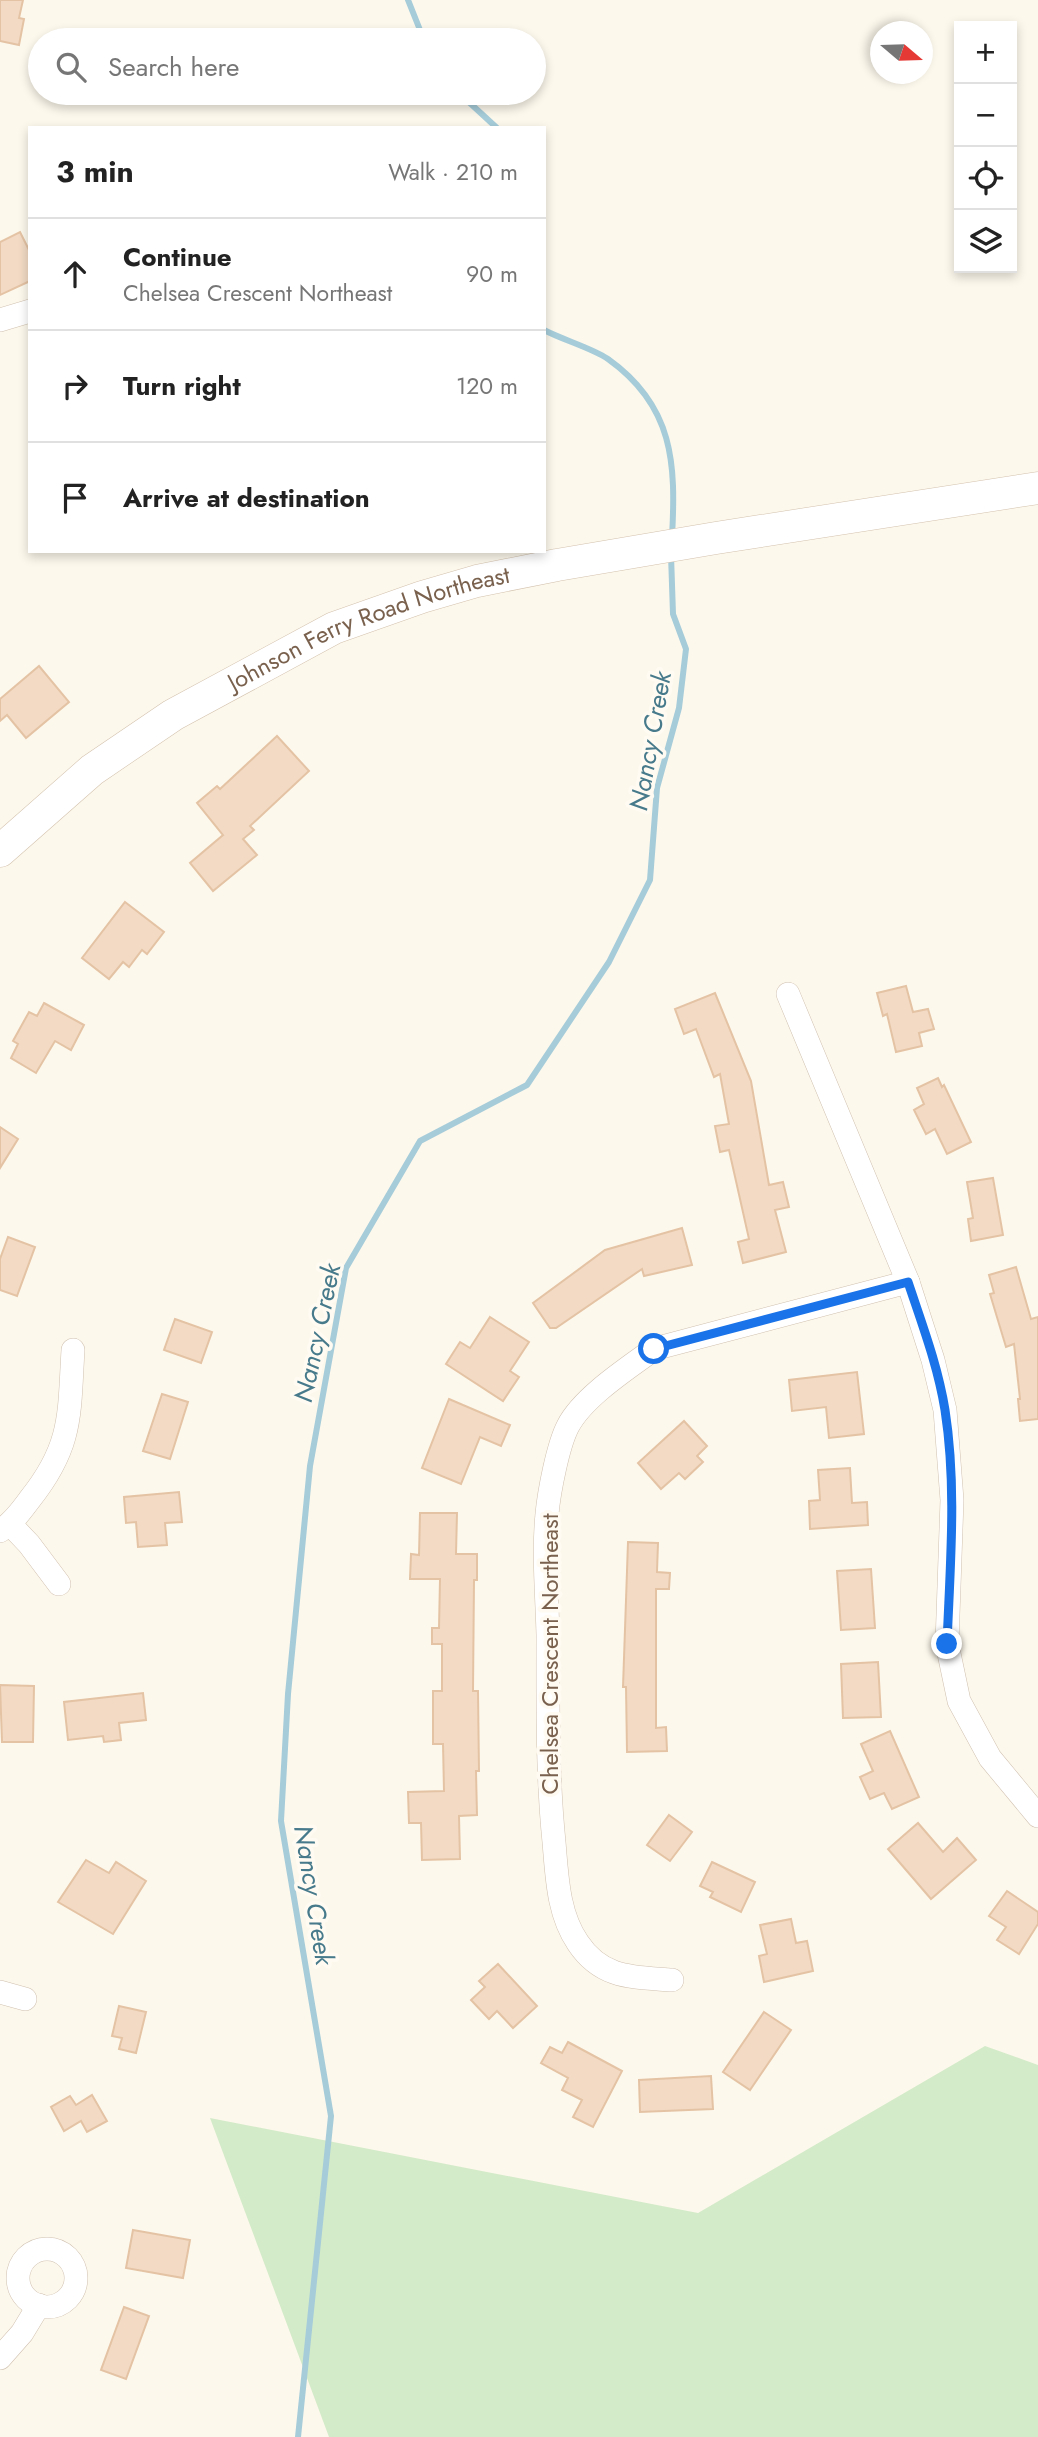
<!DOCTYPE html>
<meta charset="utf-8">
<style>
body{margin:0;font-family:Jost,sans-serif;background:#f2f2f2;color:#222}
.controls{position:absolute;right:21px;top:21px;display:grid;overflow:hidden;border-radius:0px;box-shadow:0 4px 10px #0003}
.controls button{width:63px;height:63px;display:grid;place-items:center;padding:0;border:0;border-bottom:2px solid #e0e0e0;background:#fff;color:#222;font:35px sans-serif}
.compass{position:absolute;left:870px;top:21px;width:63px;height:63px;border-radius:50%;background:#fff;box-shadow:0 4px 10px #0003;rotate:109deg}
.stop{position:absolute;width:21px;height:21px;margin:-16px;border:5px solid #1a73e8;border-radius:50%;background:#fff}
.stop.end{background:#1a73e8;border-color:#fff;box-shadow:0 2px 7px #0008}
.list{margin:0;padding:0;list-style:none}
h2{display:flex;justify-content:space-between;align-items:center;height:91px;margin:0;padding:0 28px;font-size:30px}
h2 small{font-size:23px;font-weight:400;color:#767676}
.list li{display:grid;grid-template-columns:46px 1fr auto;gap:21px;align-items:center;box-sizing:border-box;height:112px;padding:0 28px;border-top:2px solid #e0e0e0}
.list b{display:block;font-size:26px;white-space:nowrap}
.list p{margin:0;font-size:23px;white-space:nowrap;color:#767676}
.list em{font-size:23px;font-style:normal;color:#767676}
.icon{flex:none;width:38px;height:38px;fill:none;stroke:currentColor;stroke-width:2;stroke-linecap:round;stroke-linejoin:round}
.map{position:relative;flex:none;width:1038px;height:2437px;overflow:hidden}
.search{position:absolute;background:#fff;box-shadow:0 4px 10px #0003;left:28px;top:28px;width:518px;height:77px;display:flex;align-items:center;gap:18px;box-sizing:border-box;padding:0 24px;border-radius:38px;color:#767676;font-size:26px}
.panel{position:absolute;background:#fff;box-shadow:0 4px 10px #0003;left:28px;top:126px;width:518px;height:427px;border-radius:0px}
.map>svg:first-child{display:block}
</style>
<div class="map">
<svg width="1038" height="2437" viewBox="0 0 1038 2437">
<rect width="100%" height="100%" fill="#fdf8ec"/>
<polygon fill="#d4ebc9" points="985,2046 1038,2065 1038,2437 329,2437 210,2118 698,2213"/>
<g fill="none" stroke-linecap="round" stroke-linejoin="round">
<g stroke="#a6ccd9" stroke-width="6">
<polyline points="408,0 424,40"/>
<polyline points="459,93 497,128"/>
<path d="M544,330c19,10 48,18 64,29 66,47 68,105 64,178"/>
<polyline points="298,2437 331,2116 281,1821 288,1694 310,1466 346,1268 420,1141 527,1085 609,962 650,880 657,788 679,708 686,649 673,614 671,555"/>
</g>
</g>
<g fill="#f2dac4" stroke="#e4c3a4" stroke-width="2">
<polygon points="0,0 23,0 19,18 24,19 19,45 0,41"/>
<polygon points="20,232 30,252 30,281 0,295 0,242"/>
<polygon points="39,666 69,702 26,738 7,715 0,721 0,699"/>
<polygon points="277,736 309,771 250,826 254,830 243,839 257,855 213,891 190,863 223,835 197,803 217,786 220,789"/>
<polygon points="125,902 164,932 147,954 142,950 129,967 123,962 109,979 82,958"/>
<polygon points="906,986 913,1012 928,1009 934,1029 919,1033 922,1046 896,1052 887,1014 883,1016 877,993"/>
<polygon points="715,993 751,1081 769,1185 783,1182 789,1207 775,1210 786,1252 743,1263 738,1242 749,1239 729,1150 720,1152 715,1126 729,1124 720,1074 714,1077 696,1029 684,1034 675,1009"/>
<polygon points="44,1003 84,1025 71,1050 55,1041 36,1073 11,1058 18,1044 13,1041 29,1012 37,1016"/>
<polygon points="938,1078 942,1087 944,1085 971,1142 947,1154 935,1129 926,1134 914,1110 924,1104 917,1088"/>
<polygon points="0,1127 18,1139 0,1168"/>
<polygon points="993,1178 1003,1235 971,1241 968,1219 973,1218 967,1182"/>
<polygon points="682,1228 692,1265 644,1276 642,1269 556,1328 550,1328 533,1303 605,1250"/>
<polygon points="8,1237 35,1247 17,1296 0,1290 0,1259"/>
<polygon points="1016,1267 1031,1319 1038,1317 1038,1419 1020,1421 1018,1399 1020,1399 1014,1344 1006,1347 990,1294 994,1293 989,1275"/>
<polygon points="490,1317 529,1342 510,1371 519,1377 503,1401 446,1364 460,1342 470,1348"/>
<polygon points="175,1319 212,1332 201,1363 164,1350"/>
<polygon points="857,1372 864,1434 829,1438 826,1407 792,1411 789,1380"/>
<polygon points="162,1394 188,1402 170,1459 143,1451"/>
<polygon points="449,1399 510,1425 501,1446 480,1437 461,1484 422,1468"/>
<polygon points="684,1421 707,1446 697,1456 703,1462 685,1479 679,1473 661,1489 638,1463"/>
<polygon points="850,1468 852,1503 867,1502 868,1525 810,1529 809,1501 820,1500 818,1470"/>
<polygon points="179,1492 182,1522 165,1523 167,1545 138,1547 136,1522 126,1523 124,1497"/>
<polygon points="420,1513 457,1513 456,1554 477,1554 477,1580 474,1580 473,1691 478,1691 479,1771 476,1771 477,1815 459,1816 460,1859 422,1860 421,1823 409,1823 408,1792 444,1791 443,1744 433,1744 433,1691 442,1691 442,1644 432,1644 432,1628 439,1628 440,1579 410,1579 411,1554 419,1555"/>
<polygon points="628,1542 658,1543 657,1572 670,1573 669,1589 656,1589 656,1728 666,1727 667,1751 627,1752 626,1687 623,1687"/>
<polygon points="871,1569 875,1628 841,1630 837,1571"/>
<polygon points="878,1662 881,1717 843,1718 841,1664"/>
<polygon points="0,1685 34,1686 33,1742 2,1742"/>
<polygon points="143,1693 146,1720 119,1723 121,1740 104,1742 103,1736 68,1740 64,1702"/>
<polygon points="890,1731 919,1797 892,1809 884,1793 870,1799 860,1777 873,1771 861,1744"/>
<polygon points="669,1815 692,1832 670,1861 647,1845"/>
<polygon points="918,1823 943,1852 957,1838 976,1860 931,1899 888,1849"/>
<polygon points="86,1860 109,1873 116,1862 146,1881 113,1934 58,1902"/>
<polygon points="712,1862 755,1882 741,1912 710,1897 713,1892 700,1886"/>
<polygon points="1007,1891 1038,1912 1038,1924 1019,1954 997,1940 1006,1927 989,1916"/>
<polygon points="791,1919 796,1943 807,1941 813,1971 764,1982 759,1956 767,1954 760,1925"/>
<polygon points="498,1964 537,2006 513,2028 497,2011 489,2019 471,2000 485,1987 479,1981"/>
<polygon points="119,2006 146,2012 136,2053 119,2049 122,2038 112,2036"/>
<polygon points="764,2012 791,2030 750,2090 723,2072"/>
<polygon points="568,2042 622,2071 593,2127 573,2117 582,2100 562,2090 568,2078 541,2063 550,2047 562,2053"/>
<polygon points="711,2076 713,2109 640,2112 639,2080"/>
<polygon points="92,2095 107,2121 87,2132 81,2121 64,2131 51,2107 70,2096 76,2105"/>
<polygon points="133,2230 190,2240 183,2278 126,2268"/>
<polygon points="124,2307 149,2316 126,2379 101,2370"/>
</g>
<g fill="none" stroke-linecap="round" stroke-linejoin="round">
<g stroke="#d0c1b0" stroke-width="24">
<g id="street">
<polyline points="0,320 30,311"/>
<polyline points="788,994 908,1282 933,1360 945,1410 952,1500 947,1644 959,1701 990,1758 1038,1816"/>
<polyline points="10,1524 29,1544 59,1584"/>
<path d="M0,1531c13,-9 21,-20 30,-32 43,-54 39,-85 43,-149"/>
<path d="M672,1980c-39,-3 -70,-1 -94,-37 -20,-29 -21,-66 -24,-101 -7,-69 -6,-138 -6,-207 -1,-40 -5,-82 -1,-121 2,-22 11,-69 21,-88 15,-29 60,-58 86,-77l254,-67"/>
<polyline points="0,1992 25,1999"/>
<circle cx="47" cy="2278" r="29"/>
<polyline points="0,2358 22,2333 39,2305"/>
</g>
</g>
<g stroke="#d3c2ae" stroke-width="33">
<g id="secondary">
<path id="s1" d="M0,851l92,-81 81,-55 161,-87 88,-31 55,-16 80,-16 159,-27 322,-50"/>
</g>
</g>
<use href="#street" stroke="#fff" stroke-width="23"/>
<use href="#secondary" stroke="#fff" stroke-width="32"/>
</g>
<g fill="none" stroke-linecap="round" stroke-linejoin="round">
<path stroke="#1a73e8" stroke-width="9" d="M654,1349l254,-67c14,42 30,84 37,128 12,77 5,156 2,234"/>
</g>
<g text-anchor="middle" stroke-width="7" stroke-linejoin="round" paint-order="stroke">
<g font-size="24" fill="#79614e" stroke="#fffbf3">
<text dy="8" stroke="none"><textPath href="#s1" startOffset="436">Johnson Ferry Road Northeast</textPath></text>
<text transform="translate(550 1654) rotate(-90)" y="8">Chelsea Crescent Northeast</text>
</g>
<g font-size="26" font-style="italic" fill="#477a8b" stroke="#fffbf3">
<text transform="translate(650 741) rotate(-80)" y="9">Nancy Creek</text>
<text transform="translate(317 1333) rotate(-78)" y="9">Nancy Creek</text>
<text transform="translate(314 1895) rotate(81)" y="9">Nancy Creek</text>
</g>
</g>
</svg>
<div class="controls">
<button>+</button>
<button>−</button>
<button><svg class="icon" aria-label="locate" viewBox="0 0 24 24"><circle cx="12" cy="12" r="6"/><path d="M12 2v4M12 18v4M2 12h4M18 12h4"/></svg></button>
<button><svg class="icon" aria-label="layers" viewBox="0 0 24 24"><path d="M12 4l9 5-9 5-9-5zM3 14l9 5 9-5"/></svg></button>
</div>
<svg class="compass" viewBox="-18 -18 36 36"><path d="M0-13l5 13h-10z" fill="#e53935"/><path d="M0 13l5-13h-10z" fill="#767676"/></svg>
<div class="stop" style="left:654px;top:1349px"></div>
<div class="stop end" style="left:947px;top:1644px"></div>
<div class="search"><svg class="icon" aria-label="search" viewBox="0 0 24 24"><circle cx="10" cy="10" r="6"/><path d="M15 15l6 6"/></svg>Search here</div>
<section class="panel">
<h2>3 min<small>Walk · 210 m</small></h2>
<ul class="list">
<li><svg class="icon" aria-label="ahead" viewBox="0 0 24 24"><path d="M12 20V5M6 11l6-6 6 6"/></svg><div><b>Continue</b><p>Chelsea Crescent Northeast</p></div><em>90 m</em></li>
<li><svg class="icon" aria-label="right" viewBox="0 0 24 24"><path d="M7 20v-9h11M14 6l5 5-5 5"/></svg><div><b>Turn right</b></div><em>120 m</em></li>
<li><svg class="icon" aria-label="arrive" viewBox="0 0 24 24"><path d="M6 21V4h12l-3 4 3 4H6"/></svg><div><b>Arrive at destination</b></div></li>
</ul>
</section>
</div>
